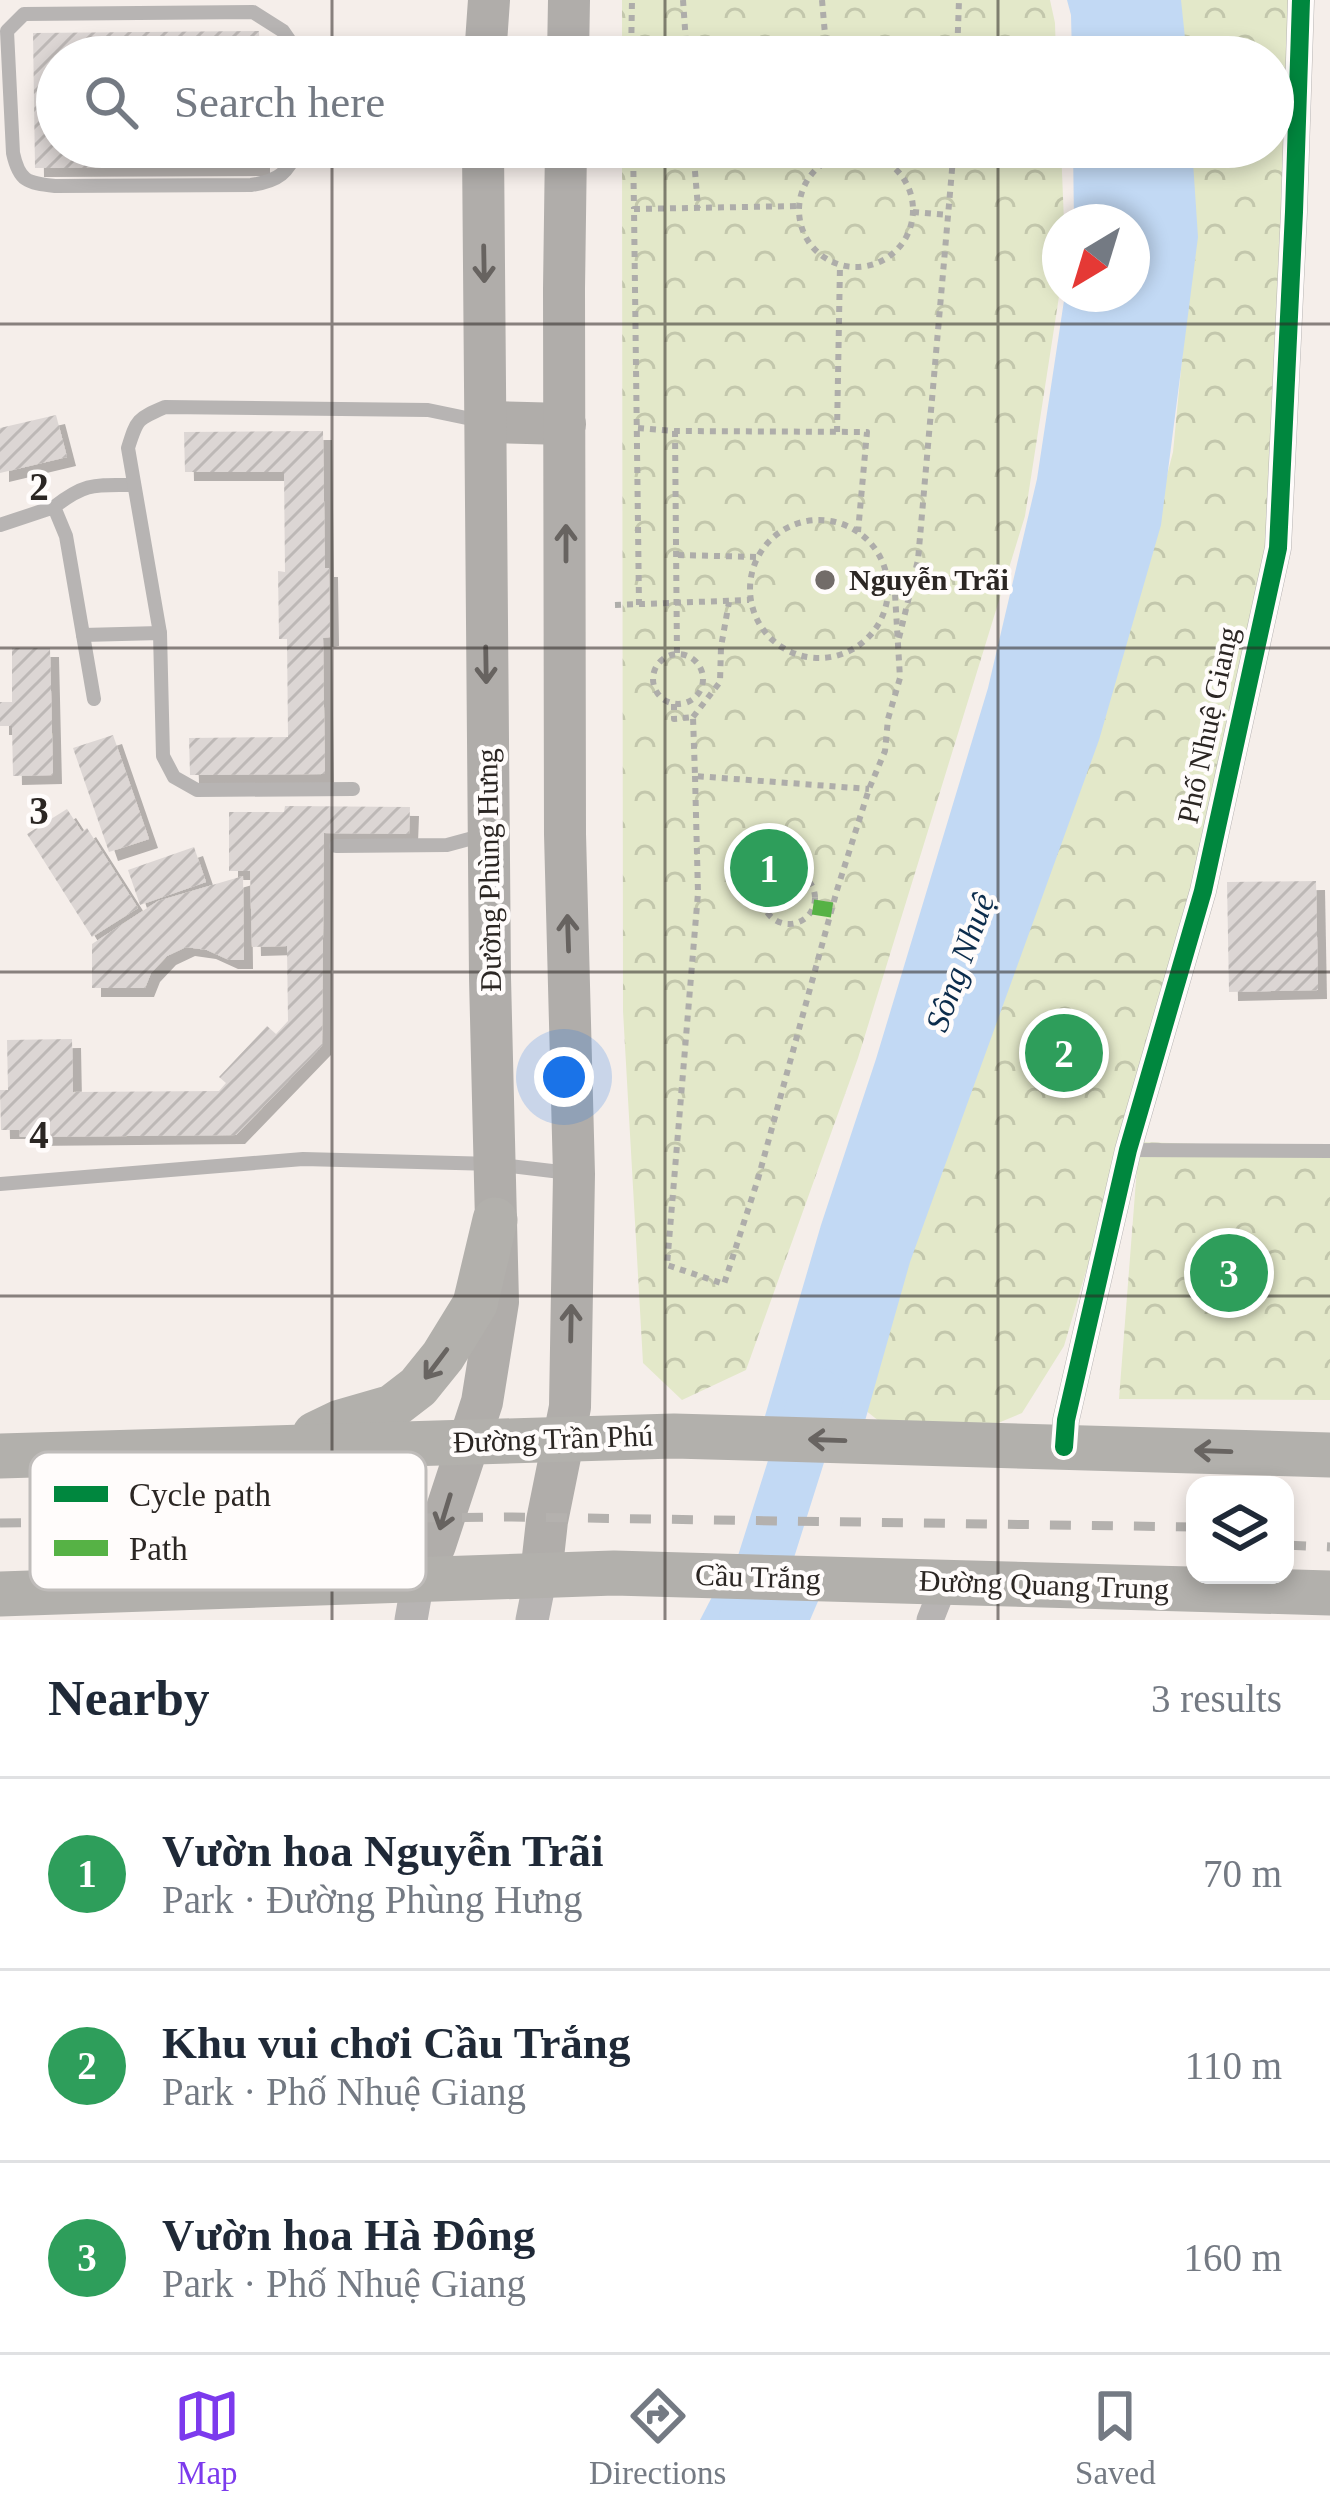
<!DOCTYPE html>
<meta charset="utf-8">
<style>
body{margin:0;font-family:Georgia,serif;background:#f6f6f7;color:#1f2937}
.controls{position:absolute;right:36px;bottom:36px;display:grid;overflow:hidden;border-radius:24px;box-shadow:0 6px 18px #0003}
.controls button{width:108px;height:108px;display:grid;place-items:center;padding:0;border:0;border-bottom:3px solid #e0e1e3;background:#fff;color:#1f2937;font:60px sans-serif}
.compass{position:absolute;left:1042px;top:204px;width:108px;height:108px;border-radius:50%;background:#fff;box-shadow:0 6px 18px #0003;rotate:218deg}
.you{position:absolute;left:564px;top:1077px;width:42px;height:42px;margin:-30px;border:9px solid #fff;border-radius:50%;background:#1a73e8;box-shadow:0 0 0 18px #1a73e833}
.badge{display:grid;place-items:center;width:78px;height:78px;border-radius:50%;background:#7c3aed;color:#fff;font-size:39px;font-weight:700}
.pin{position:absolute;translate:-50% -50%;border:6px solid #fff;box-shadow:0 3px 12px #0006}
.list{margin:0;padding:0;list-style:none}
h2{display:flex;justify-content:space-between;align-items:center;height:156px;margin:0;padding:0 48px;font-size:51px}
h2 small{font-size:39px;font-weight:400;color:#747a83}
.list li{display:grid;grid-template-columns:78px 1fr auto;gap:36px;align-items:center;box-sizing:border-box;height:192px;padding:0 48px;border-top:3px solid #e0e1e3}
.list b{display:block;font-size:45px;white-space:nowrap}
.list p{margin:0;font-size:39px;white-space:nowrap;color:#747a83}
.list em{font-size:39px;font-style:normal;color:#747a83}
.icon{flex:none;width:66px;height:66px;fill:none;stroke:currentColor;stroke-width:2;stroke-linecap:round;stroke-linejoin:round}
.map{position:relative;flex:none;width:1330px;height:1620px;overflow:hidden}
.search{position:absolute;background:#fff;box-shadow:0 6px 18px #0003;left:36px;right:36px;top:36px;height:132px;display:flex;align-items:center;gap:30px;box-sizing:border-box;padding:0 42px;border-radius:66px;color:#747a83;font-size:45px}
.sheet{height:732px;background:#fff}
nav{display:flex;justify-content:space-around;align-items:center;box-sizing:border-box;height:168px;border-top:3px solid #e0e1e3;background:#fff;font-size:33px;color:#747a83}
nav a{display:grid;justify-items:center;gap:6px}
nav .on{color:#7c3aed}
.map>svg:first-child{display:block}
</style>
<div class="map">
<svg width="1330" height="1620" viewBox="0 0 1330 1620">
<defs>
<pattern id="park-crowns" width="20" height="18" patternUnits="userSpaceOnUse" patternTransform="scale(3)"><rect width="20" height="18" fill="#e3e8c9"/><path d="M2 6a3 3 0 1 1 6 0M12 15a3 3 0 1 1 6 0" fill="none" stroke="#c3c7ac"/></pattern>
<pattern id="building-hatch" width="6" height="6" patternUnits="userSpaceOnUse" patternTransform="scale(3)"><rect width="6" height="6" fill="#dcd6d4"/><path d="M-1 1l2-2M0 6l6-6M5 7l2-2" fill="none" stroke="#bdb8b6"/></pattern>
<filter id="shadow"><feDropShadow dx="9" dy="9" stdDeviation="0" flood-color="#0004"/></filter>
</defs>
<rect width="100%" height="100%" fill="#f5eeea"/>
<g fill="url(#park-crowns)">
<polygon points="622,0 1050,0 1055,23 1056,57 622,57"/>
<polygon points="1177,0 1296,0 1273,547 1199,888 1064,1346 1022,1413 974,1433 884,1425 865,1410 901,1261 1118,666 1173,452 1192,256 1193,147 1273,147 1273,57 1185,57"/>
<polygon points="622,147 1061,147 1064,222 1060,222 1060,290 1025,516 858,1058 746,1370 682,1400 643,1363 623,1011"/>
<polygon points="1139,1142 1330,1148 1330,1400 1119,1399"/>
</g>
<g fill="#c2d9f4">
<polygon points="1067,0 1181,0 1187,57 1072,57 1071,15"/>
<polygon points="1073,147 1192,147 1198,237 1161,525 1099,740 910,1262 861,1435 760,1433 821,1225 876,1059 988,688 1037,479 1065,294 1132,294 1132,222 1074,222"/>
<polygon points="713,1595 819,1599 810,1620 700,1620"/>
</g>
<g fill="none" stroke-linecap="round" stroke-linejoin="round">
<polyline stroke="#c2d9f4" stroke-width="54" points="746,1620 817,1395"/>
</g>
<g fill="url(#building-hatch)" filter="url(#shadow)">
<polygon points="259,31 260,57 57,57 57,147 261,147 261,167 35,168 33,33"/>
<polygon points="56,415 67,457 0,473 0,428"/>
<polygon points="323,431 325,568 329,568 330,637 323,638 325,774 190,775 189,738 288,737 287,639 279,639 278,571 285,572 284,472 185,472 184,432"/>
<polygon points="12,648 50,648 53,775 13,776 12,726 0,726 0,702 12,702"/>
<polygon points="113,735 149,839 109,852 73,748"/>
<polygon points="285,806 410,807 409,834 324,833 322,1046 236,1135 20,1137 19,1130 1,1130 0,1090 8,1090 7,1040 72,1039 73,1092 219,1091 226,1083 219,1077 267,1026 276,1034 288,1021 287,946 252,947 250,871 229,871 229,812 284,812"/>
<polygon points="67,809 82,832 87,828 138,908 92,937 27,834"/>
<polygon points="194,847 206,882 140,905 128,870"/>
<polygon points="243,876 244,960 229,960 207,950 186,947 167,956 151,973 145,988 92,988 92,944 158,901"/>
<polygon points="1316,881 1318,990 1229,992 1227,882"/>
</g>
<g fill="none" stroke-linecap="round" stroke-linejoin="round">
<g stroke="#aeadaa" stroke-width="6" stroke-dasharray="6 6" stroke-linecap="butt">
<polyline points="683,0 687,57"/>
<polyline points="822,0 827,57"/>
<polyline points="631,57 632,0"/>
<polyline points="957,57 959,0"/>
<polyline points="633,147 634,209"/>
<polyline points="693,147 698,208"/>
<circle cx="856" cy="210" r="57"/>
<polyline points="913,212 948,215"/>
<polyline points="638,428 675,431 867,432 858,532"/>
<polyline points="675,431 677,655"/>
<polyline points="837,432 840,265"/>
<circle cx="819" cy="589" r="69"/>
<polyline points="678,555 757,557"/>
<polyline points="615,605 749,600"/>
<polyline points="639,605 634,209 800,206"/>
<polyline points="899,638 918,560 954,147"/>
<circle cx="678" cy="679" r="25"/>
<polyline points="674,704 674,719 693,717 695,776 869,789"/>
<polyline points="693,717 720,682 721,647 729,602"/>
<polyline points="695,776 698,893 667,1265 724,1284 758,1179 837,890 869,789 885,751 888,719 900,678 895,594 891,579 886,570"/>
<circle cx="789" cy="898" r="26"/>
</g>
<g stroke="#b7b4b3" stroke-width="14">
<path d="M299,147c-11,26 -20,34 -48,38l-196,1c-28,-3 -36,-5 -42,-33l-6,-122 17,-17 229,-2 30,19 18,26"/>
<path d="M54,507c32,-25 41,-22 80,-22"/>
<polyline points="0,525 54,507 66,536 94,699"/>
<path d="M160,633l-32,-185c9,-29 9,-29 37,-41l263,3 53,11"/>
<polyline points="83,635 160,633 163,756 174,777 197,790 353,789"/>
<polyline points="336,846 447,845 484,835"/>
<polyline points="1128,1150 1330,1151"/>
<polyline points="0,1184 303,1159 494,1164 569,1173"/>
</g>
<g stroke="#b7b4b3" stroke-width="27">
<polyline points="1064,1447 1066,1420 1128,1150 1203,891 1278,548 1294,212 1301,0"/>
<polyline points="930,1620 945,1582"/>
</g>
<g stroke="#b7b4b3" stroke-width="33">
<polyline points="411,1620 418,1580"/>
<polyline points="532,1620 541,1575"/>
</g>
<g stroke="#b0adaa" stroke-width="42">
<polyline points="485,57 489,0"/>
<polyline points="568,57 569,0"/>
<polyline points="486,422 565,424"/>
<polyline points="541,1575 547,1521 570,1407 574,1174 565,834 564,289 566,147"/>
<polyline points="418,1580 435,1545 482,1402 498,1302 490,978 483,147"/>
</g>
<g stroke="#b2b0ac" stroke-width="45">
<polyline points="315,1434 340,1422 392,1407 418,1387 443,1356 475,1304 495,1220"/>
<polyline points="0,1456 674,1436 1330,1455"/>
<polyline points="0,1594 614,1573 1330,1593"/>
</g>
<g stroke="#b4b1ae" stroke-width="9" stroke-dasharray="21 21" stroke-linecap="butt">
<polyline points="0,1523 512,1517 1195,1527"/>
<polyline points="1285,1545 1330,1547"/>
</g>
<polyline stroke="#56b245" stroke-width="15" stroke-dasharray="30 15" stroke-linecap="butt" points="813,907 832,910"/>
<g stroke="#fffcfb" stroke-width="26">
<polyline id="cycleway" points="1064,1447 1066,1420 1128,1150 1203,891 1278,548 1294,212 1301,0"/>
</g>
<use href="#cycleway" stroke="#00873e" stroke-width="18"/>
</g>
<defs><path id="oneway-shaft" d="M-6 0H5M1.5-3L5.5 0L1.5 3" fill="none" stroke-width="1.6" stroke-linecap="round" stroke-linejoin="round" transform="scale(3)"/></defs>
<g stroke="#676360">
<use href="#oneway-shaft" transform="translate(484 264) rotate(89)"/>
<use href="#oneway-shaft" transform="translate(566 543) rotate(-90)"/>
<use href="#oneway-shaft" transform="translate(486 665) rotate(89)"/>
<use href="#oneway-shaft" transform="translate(568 933) rotate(-92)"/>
<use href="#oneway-shaft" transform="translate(571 1323) rotate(-89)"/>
<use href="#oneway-shaft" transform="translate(445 1512) rotate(107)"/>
</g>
<g stroke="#686461">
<use href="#oneway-shaft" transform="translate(436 1364) rotate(127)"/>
<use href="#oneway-shaft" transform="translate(827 1440) rotate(-178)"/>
<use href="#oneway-shaft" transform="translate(1213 1451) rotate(-178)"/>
</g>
<path fill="none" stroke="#2b2623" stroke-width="3" stroke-opacity="0.55" d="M332,0v57M665,0v57M998,0v57M332,147v1473M665,147v1473M998,147v1473M0,324h1330M0,648h1330M0,972h1330M0,1296h1330"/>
<circle fill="#726c69" stroke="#fffcfb" stroke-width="4.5" cx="825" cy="580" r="12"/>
<g text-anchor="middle" stroke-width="9" stroke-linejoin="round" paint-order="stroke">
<g font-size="30" font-weight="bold" fill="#2b2623" stroke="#fffcfb" text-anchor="start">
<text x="849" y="590">Nguyễn Trãi</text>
</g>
<g font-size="30" fill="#2b2623" stroke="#fffcfb">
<text transform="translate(1208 725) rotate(-78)" y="10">Phố Nhuệ Giang</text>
<text transform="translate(489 870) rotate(-91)" y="10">Đường Phùng Hưng</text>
<text transform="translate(553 1439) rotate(-2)" y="10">Đường Trần Phú</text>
<text transform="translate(758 1577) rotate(2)" y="10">Cầu Trắng</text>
<text transform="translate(1044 1585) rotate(2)" y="10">Đường Quang Trung</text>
</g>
<g font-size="33" font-style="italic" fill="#0b2c4c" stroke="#fffcfb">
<text transform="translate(959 962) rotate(-70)" y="12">Sông Nhuệ</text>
</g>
</g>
<rect x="30" y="1452" width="396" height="138" rx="18" fill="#fffcfb" stroke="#bfbcba" stroke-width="3"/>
<rect x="54" y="1486" width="54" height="16" fill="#00873e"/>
<rect x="54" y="1540" width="54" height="16" fill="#56b245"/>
<g font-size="33" fill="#2b2623">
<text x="129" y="1506">Cycle path</text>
<text x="129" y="1560">Path</text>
</g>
<g font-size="39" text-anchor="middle" font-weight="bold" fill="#2b2623" stroke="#fffcfb" stroke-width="9" stroke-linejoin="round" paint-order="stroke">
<text x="39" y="500">2</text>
<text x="39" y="824">3</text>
<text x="39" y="1148">4</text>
</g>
</svg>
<div class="controls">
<button><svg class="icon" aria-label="layers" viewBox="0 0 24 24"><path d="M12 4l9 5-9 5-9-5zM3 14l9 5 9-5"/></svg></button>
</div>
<svg class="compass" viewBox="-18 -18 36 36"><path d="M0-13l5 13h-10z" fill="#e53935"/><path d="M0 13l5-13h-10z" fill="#747a83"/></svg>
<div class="you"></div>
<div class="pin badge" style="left:769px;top:868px;background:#2e9e5b">1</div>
<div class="pin badge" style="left:1064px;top:1053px;background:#2e9e5b">2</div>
<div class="pin badge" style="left:1229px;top:1273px;background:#2e9e5b">3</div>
<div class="search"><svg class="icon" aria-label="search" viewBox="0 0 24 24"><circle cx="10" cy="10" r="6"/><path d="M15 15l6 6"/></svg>Search here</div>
</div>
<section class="sheet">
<h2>Nearby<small>3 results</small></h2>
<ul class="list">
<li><span class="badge" style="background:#2e9e5b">1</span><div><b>Vườn hoa Nguyễn Trãi</b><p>Park · Đường Phùng Hưng</p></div><em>70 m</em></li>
<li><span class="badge" style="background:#2e9e5b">2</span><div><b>Khu vui chơi Cầu Trắng</b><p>Park · Phố Nhuệ Giang</p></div><em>110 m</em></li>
<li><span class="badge" style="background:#2e9e5b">3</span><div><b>Vườn hoa Hà Đông</b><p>Park · Phố Nhuệ Giang</p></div><em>160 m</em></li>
</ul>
</section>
<nav>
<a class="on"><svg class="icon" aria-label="map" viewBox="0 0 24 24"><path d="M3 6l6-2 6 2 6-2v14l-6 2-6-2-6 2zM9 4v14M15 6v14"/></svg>Map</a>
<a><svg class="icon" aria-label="directions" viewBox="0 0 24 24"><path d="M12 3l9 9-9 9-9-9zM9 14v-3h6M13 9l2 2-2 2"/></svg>Directions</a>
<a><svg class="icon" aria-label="saved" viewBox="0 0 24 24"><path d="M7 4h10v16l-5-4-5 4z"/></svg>Saved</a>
</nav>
